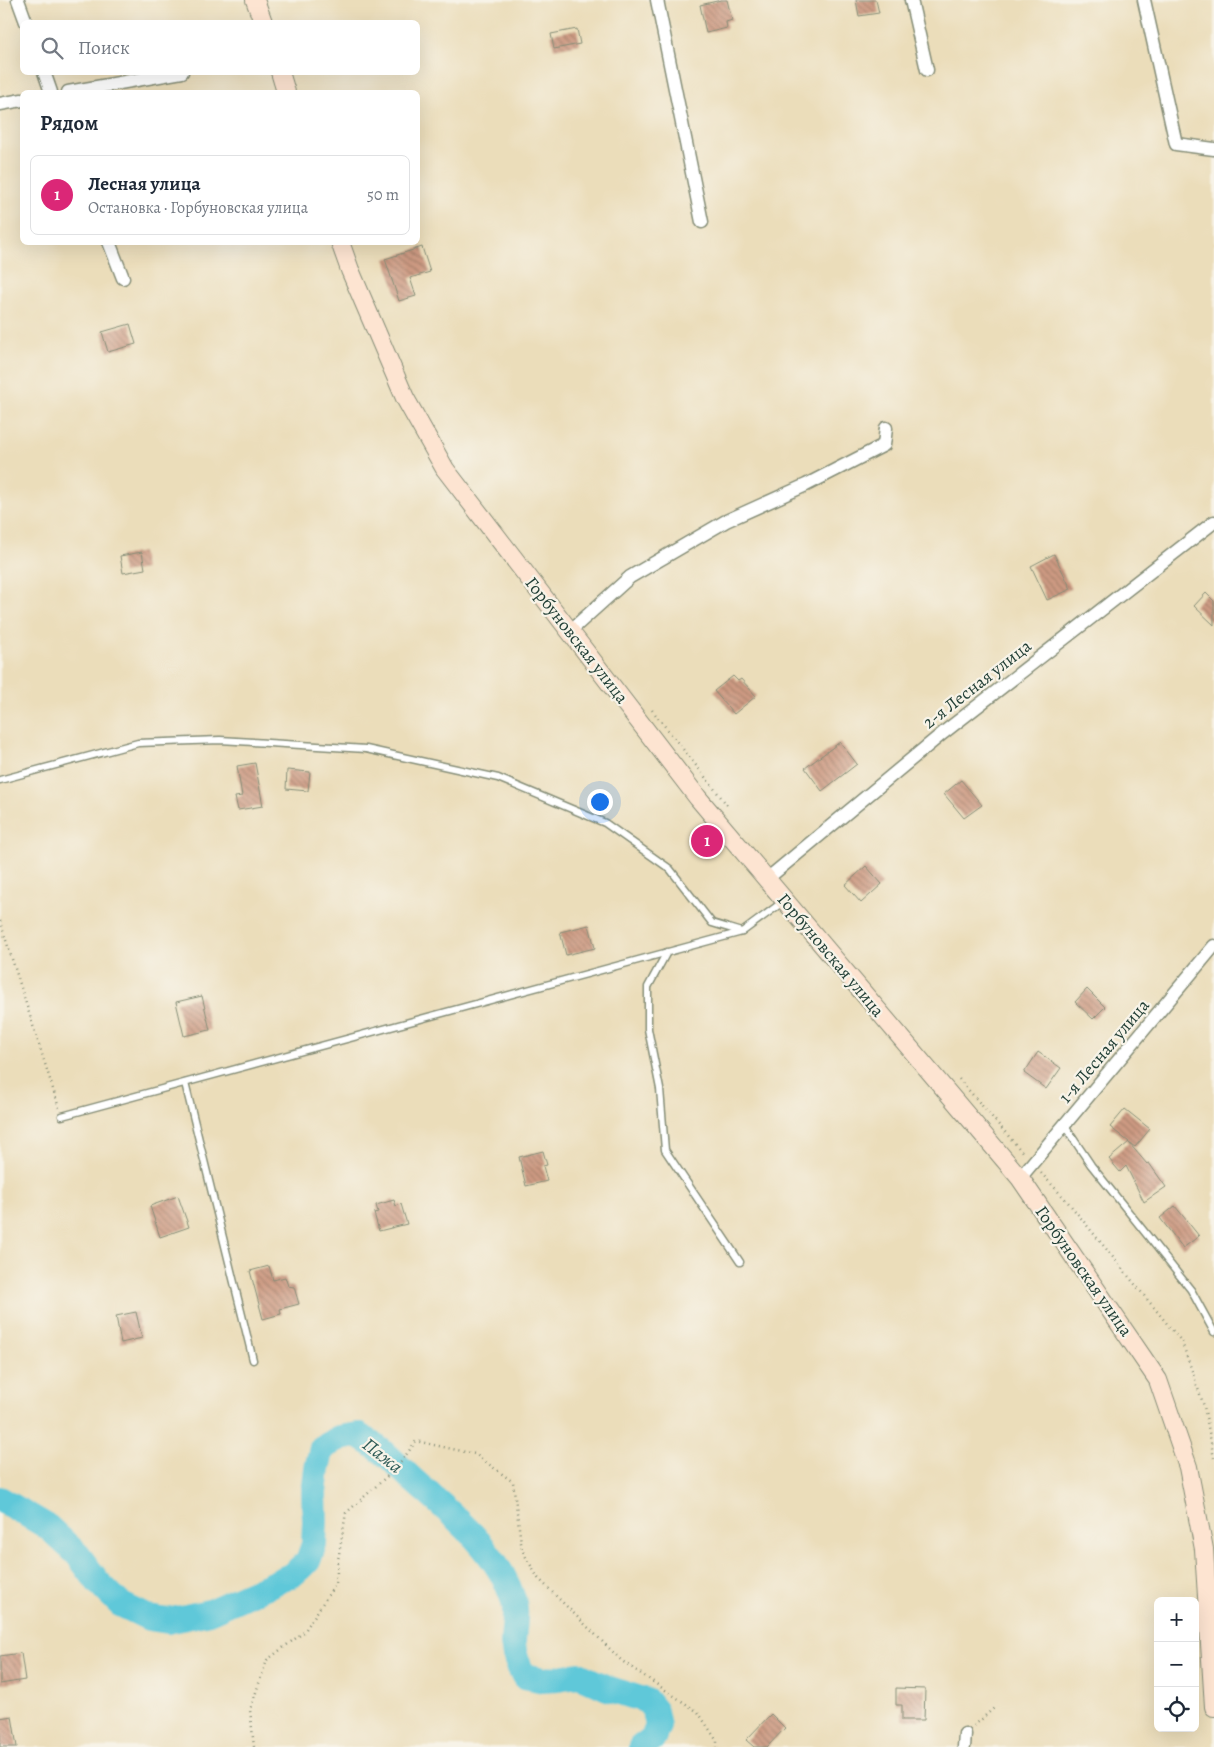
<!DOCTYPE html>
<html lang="ru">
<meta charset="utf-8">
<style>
body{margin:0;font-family:Alegreya,serif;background:#f6f6f7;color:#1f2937}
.controls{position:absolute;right:15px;bottom:15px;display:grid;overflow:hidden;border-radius:8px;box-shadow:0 5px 20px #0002}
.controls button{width:45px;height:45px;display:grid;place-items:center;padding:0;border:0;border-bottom:1px solid #e0e1e3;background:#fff;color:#1f2937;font:25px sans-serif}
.you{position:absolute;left:599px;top:801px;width:18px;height:18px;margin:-12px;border:4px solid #fff;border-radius:50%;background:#1a73e8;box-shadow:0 0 0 8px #1a73e833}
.badge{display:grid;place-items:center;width:32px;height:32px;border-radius:50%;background:#db2777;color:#fff;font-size:16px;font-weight:700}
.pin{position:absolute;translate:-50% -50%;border:2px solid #fff;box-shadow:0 1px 5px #0006}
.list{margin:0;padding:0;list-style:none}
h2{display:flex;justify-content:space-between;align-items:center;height:65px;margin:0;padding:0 20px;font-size:21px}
h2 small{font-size:16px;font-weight:400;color:#747a83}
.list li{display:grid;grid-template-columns:32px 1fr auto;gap:15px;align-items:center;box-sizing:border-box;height:80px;margin:0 10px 10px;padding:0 10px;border:1px solid #e0e1e3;border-radius:8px}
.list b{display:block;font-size:19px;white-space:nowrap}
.list p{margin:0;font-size:16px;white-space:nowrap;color:#747a83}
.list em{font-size:16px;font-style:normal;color:#747a83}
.icon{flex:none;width:28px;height:28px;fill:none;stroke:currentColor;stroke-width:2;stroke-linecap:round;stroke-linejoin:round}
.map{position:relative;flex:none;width:1214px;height:1747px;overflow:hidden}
.search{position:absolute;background:#fff;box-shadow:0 5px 20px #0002;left:20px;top:20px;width:400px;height:55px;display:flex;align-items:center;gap:12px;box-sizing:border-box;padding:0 18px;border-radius:8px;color:#747a83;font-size:19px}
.panel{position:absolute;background:#fff;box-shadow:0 5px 20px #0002;left:20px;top:90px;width:400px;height:155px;border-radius:8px}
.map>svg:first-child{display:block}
</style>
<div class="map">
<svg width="1214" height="1747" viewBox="0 0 1214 1747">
<defs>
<pattern id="building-back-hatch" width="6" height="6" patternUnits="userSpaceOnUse" patternTransform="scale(1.25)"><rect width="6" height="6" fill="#cd9a82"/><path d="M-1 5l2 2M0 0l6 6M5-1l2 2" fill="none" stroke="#a67f6b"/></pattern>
</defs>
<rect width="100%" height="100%" fill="#f7f3e8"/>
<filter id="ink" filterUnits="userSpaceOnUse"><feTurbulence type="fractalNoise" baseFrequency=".02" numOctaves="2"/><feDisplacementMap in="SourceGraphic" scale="10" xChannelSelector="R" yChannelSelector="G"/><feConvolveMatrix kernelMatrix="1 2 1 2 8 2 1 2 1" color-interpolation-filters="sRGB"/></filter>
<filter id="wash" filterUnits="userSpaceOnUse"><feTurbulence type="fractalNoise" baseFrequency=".0096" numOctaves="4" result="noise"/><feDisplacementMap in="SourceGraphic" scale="20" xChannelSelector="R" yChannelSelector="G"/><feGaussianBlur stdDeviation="1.12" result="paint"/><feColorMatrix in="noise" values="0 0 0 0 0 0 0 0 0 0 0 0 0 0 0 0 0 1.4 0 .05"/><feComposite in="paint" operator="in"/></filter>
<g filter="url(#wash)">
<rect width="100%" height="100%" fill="#ebddba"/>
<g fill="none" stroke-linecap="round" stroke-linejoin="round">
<path stroke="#5ec8d9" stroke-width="26" d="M0,1499l48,28 30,28 20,27 22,22 29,14 19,3 41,-9 83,-37 16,-14 6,-17 1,-23 -1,-28 3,-25 5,-20 17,-10 19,-3c10,7 22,14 31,22 9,8 16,16 25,24 37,32 84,70 99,118 5,15 0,30 0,45 1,12 6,23 11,32l20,4 35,-5 28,13 40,13 8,10 3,15 -5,12 -12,9"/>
</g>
<g id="blocks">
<g fill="url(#building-back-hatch)">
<polygon points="721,0 727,0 732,20 726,22 727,28 706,33 700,5"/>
<polygon points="856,0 876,0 879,13 859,16"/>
<polygon points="577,29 580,44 554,49 551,34"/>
<polygon points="422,247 430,272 410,278 416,296 399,301 385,259"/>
<polygon points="130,324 136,344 108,352 102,332"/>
<polygon points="142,552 145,569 123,573 120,556"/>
<polygon points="1054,554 1071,589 1047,600 1031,566"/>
<polygon points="1206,593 1214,601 1214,625 1194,606"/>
<polygon points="733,676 738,681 741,679 756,696 734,714 714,691"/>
<polygon points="840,742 857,764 822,791 805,768"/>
<polygon points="255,763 263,806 238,810 235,797 242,796 237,766"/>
<polygon points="287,770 310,772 308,791 286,789"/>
<polygon points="961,780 982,805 964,818 944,794"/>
<polygon points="866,866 882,884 861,903 845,885"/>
<polygon points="589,925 595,948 566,955 560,932"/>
<polygon points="1087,989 1105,1007 1093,1019 1075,1002"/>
<polygon points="202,996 210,1030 184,1036 176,1002"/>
<polygon points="1038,1052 1061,1068 1046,1089 1024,1073"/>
<polygon points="1125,1109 1150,1129 1135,1147 1129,1143 1147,1164 1149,1163 1166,1187 1144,1202 1126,1166 1120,1172 1109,1159 1129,1142 1110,1127"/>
<polygon points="543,1151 547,1165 543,1166 547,1181 526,1186 519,1157"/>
<polygon points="178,1196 189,1227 160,1237 150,1206"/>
<polygon points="394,1200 396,1206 401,1204 407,1224 379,1231 374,1213 378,1212 376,1205"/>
<polygon points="1175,1206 1199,1236 1183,1248 1160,1218"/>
<polygon points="269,1266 273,1280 285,1277 288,1286 294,1287 299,1304 280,1309 281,1314 263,1319 250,1271"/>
<polygon points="136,1312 142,1338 121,1343 116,1316"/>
<polygon points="21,1653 25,1680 0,1684 0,1656"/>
<polygon points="896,1688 925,1689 924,1720 902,1720 902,1705 896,1705"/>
<polygon points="771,1714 785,1728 767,1747 754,1747 746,1740"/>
<polygon points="12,1716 17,1747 0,1747 0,1718"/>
</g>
</g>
</g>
<g filter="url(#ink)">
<use href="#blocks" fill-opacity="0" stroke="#858d77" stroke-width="1"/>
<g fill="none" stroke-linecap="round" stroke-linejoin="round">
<g stroke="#858d77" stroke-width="9">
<g id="lane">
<polyline points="0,780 138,743 220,740 366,749 498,778 605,823 670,869 712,923 742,932"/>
<polyline points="667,952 648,987 648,1029 660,1089 665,1150 740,1262"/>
<polyline points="185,1083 253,1360"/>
<polyline points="62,1116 742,932 784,901"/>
<polyline points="1064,1125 1091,1165 1191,1290 1214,1332"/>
</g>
</g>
<g stroke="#858d77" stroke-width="15">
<g id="street">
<polyline points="18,0 26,22"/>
<polyline points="657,0 702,222"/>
<polyline points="911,0 927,70"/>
<polyline points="1144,0 1176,144 1214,149"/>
<polyline points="44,72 51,92"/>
<polyline points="68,92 182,72"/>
<polyline points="0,104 22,100"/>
<polyline points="109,242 123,278"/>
<polyline points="570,631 630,577 726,521 806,485 884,445 886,428"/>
<polyline points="767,879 943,733 1214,522"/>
<polyline points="1020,1178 1214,946"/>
<polyline points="964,1747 965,1734"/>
</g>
</g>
<g stroke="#858d77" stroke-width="20">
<g id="secondary">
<polyline points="255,0 263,22"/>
<polyline points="280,72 286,92"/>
<polyline points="340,242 350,270 405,398 445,469 698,798 1020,1178 1158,1380 1188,1467 1204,1549 1214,1707"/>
</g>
</g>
<g stroke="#858d77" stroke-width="2.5" stroke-dasharray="1 4" stroke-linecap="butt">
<polyline points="652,710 728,806"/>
<polyline points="0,921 59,1108"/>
<polyline points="959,1079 1024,1154"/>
<polyline points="1041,1173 1067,1201 1182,1342 1204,1406 1214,1458"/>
<polyline points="974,1726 994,1708"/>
<polyline points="254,1747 250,1710 267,1660 304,1632 336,1583 338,1560 346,1513 393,1471 401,1462 416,1441 475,1454 513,1482 522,1550 538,1578 622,1661 698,1712 717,1741 717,1747"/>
</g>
<use href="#lane" stroke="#fff" stroke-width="6"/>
<use href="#street" stroke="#fff" stroke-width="12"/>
<use href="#secondary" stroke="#fde4d1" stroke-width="18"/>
</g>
</g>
<g text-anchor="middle" stroke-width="4.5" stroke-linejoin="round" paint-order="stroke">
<g font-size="18" fill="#1f3d34" stroke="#f7f3e8">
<text transform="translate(577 640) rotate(52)" y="6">Горбуновская улица</text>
<text transform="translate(977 684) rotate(-38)" y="6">2-я Лесная улица</text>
<text transform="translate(831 955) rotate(50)" y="6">Горбуновская улица</text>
<text transform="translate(1104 1051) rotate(-50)" y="6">1-я Лесная улица</text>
<text transform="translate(1084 1271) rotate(55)" y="6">Горбуновская улица</text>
</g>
<g font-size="19" font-style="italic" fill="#2c5955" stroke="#f7f3e8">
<text transform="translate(383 1455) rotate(38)" y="7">Пажа</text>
</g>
</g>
</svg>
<div class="controls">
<button>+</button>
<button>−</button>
<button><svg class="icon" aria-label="locate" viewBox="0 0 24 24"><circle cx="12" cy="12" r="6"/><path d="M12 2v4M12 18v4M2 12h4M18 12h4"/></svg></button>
</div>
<div class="you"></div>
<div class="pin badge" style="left:707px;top:841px">1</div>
<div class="search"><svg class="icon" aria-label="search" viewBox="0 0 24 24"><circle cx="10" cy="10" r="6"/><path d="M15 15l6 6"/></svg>Поиск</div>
<section class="panel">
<h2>Рядом<small></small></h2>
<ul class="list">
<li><span class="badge">1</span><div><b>Лесная улица</b><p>Остановка · Горбуновская улица</p></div><em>50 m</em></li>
</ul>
</section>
</div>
